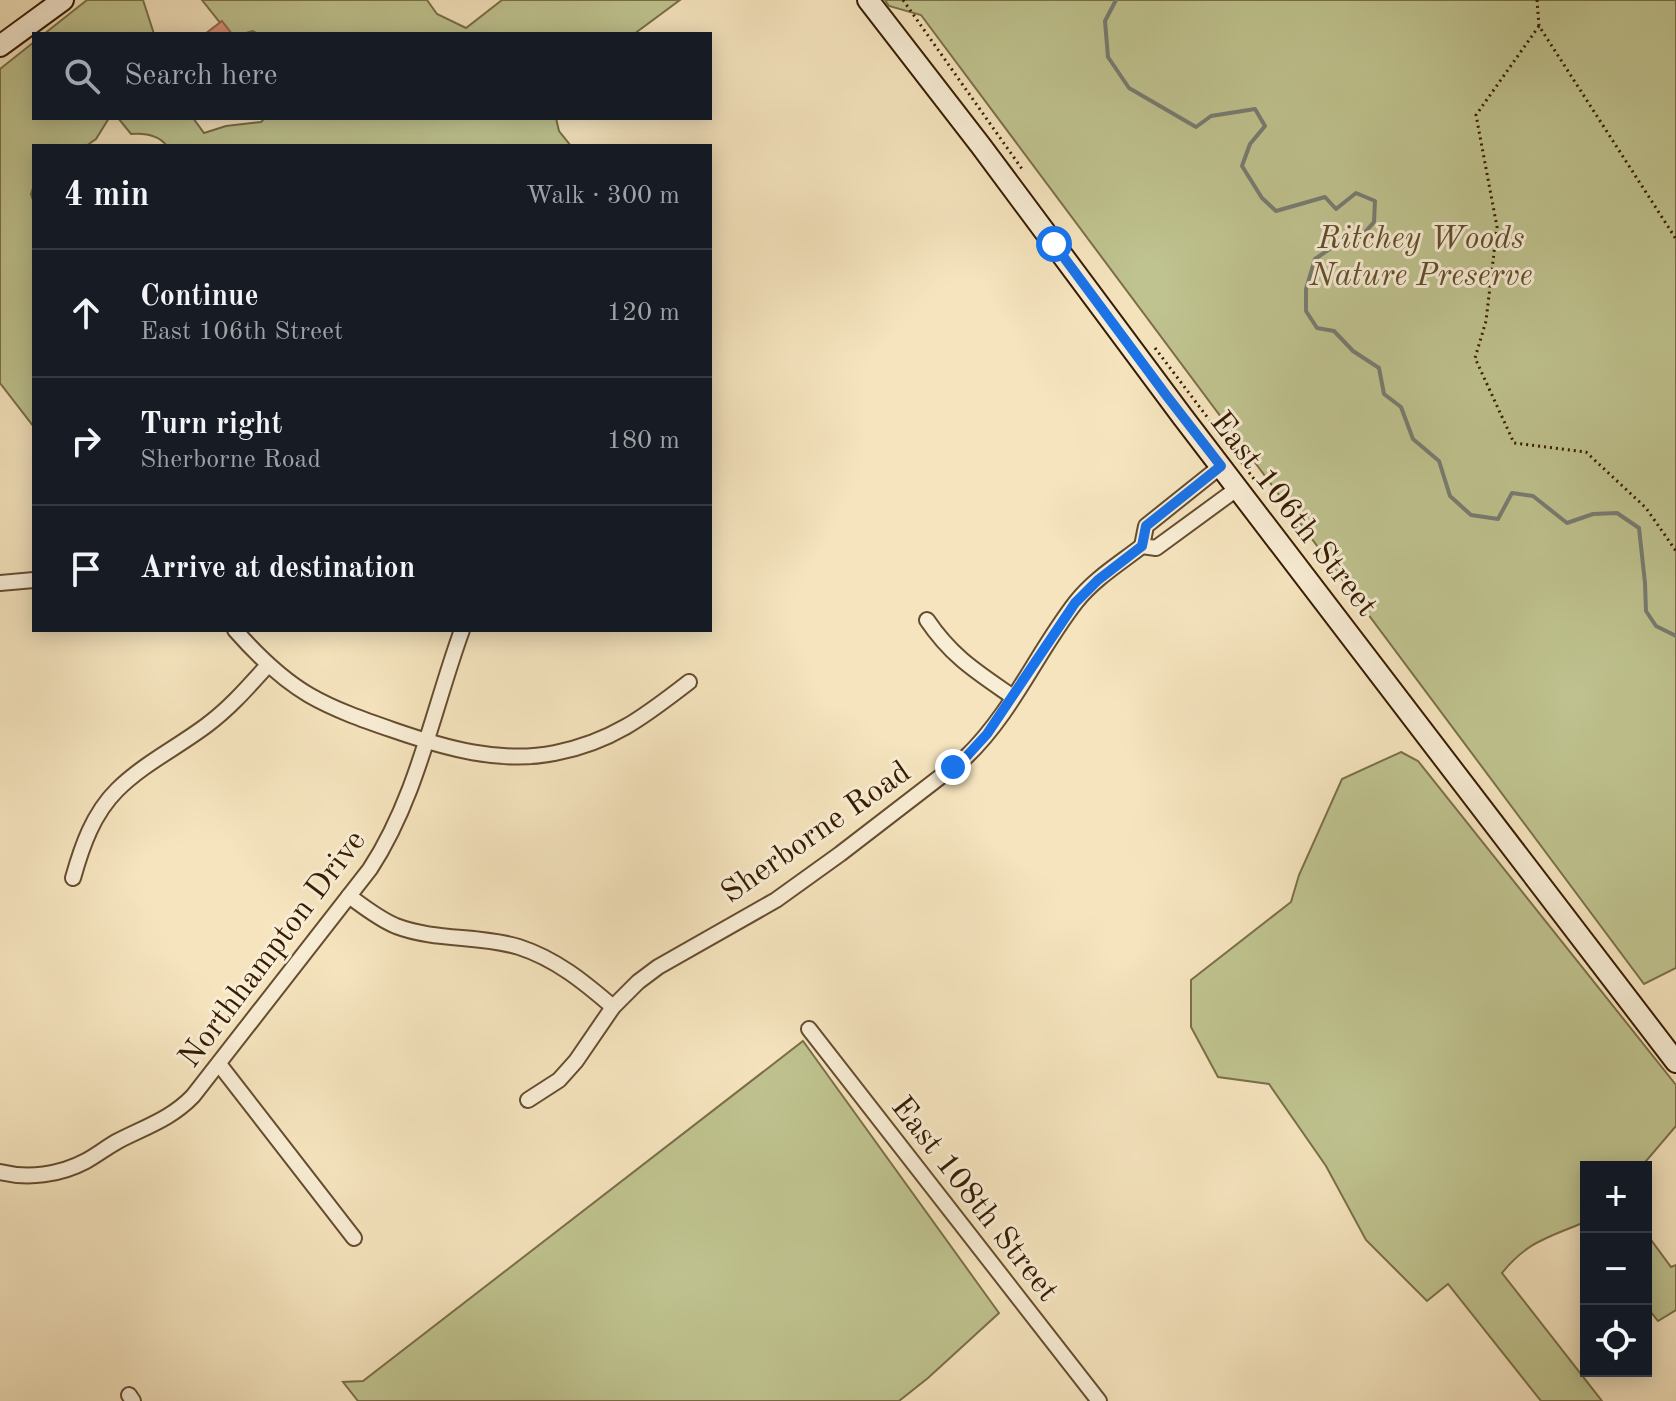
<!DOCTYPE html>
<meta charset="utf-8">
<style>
body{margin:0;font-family:"Old Standard TT",serif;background:#20242c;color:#f1f3f6}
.controls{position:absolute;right:24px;bottom:24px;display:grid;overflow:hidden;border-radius:0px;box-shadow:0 4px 20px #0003}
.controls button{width:72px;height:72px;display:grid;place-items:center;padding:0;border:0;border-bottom:2px solid #363941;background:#171b24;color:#f1f3f6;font:40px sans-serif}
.stop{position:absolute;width:24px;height:24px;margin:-18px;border:6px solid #1a73e8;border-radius:50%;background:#fff}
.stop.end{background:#1a73e8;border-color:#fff;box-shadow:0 2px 8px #0008}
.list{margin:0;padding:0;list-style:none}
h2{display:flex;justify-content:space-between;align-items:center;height:104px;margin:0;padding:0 32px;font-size:34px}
h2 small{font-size:26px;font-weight:400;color:#9ea1a6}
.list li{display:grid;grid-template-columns:52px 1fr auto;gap:24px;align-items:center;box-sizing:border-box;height:128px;padding:0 32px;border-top:2px solid #363941}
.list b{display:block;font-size:30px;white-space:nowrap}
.list p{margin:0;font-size:26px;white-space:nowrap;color:#9ea1a6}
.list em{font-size:26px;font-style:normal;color:#9ea1a6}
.icon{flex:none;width:44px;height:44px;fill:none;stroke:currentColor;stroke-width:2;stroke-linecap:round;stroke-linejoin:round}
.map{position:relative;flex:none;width:1676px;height:1401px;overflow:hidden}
.search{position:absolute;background:#171b24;box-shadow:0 4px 20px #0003;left:32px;top:32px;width:680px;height:88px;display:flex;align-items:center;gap:20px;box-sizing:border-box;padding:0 28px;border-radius:0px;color:#9ea1a6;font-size:30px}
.panel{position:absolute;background:#171b24;box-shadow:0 4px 20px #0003;left:32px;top:144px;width:680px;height:488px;border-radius:0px}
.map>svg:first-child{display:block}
</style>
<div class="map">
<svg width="1676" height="1401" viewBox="0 0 1676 1401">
<rect width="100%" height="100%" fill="#f5e4be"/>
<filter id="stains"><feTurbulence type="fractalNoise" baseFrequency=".0025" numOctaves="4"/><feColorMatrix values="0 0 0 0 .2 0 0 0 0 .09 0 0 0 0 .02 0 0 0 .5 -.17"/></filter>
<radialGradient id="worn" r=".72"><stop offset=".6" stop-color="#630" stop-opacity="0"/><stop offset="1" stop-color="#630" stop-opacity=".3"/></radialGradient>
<g fill="#bfc38f" stroke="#7b6f48" stroke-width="2">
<polygon points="87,0 143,0 154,34 44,34"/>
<polygon points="202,0 427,0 437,14 466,28 502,0 680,0 634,34 258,34 253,31 242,34 229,34"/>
<polygon points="885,0 1676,0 1676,968 1644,984 921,15 889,6"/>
<polygon points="34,42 34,118 109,118 96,139 86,146 34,146 34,185 31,194 34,203 34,427 0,383 0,69"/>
<path d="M118,118h75l11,15 22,-7 35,-4 4,-4h291l3,13 12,15h-404c-9,-12 -23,-13 -36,-12z"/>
<path d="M1401,752l17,9 258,324v41l-35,41h-55v59l-6,-2c-34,14 -54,19 -78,49l100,128h-61l-93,-117 -21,17 -61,-61 -40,-74 -57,-82 -51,-7 -27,-50v-47l100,-78 8,-27 43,-96z"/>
<polygon points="803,1041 999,1313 928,1378 899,1401 358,1401 343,1382 363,1381"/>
<polygon points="1646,1233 1671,1267 1676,1265 1676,1310 1658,1321 1646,1306"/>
</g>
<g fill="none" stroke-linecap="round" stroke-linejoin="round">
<polyline stroke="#777c72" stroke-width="4" points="1116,0 1105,21 1108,57 1129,88 1196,127 1211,116 1255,109 1265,126 1250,144 1242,166 1262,198 1276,211 1325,197 1336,209 1356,193 1375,201 1374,222 1359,239 1334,246 1315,259 1306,289 1306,311 1317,328 1334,331 1353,351 1379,368 1384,394 1401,407 1413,439 1439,461 1450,496 1471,515 1498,519 1512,493 1533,496 1567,523 1593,514 1617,513 1639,528 1645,583 1646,611 1656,626 1676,636"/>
</g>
<polygon fill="#da9576" stroke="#996853" stroke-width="2" points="222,21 232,34 205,34"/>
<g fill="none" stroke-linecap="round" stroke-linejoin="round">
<g stroke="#664d30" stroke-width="18">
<g id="street">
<polyline points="1221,466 1146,526 1142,546 1156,548 1238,488"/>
<polyline points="0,583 34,580"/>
<path d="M927,620c25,37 50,52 86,77"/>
<path d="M235,630c22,25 45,48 74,65 26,15 55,25 84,35 52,18 107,34 162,23 57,-11 90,-37 134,-71"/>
<path d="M73,878c9,-32 20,-64 44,-88 26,-26 61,-43 90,-65 23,-17 42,-39 61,-60"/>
<path d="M349,896c15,11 30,23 47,30 39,15 84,9 123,21 37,12 65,35 94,60"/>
<polyline points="809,1029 1099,1401"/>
<polyline points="219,1064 354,1238"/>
<path d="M528,1100l31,-20 17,-19 37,-54 25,-25 20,-15 118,-67 64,-46 126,-97c46,-44 71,-105 110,-155 18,-23 43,-38 66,-56"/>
<path d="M0,1172c28,7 60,3 86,-11 11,-6 21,-14 32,-20 27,-14 53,-22 75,-45l177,-227c47,-72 63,-159 92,-239"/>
<polyline points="129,1395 133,1401"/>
</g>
</g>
<g stroke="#371b01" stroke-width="24">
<g id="secondary">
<polyline points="868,0 981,146 1182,416 1676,1062"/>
<polyline points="0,46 63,0"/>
</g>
</g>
<g stroke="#371b01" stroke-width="3" stroke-dasharray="2 4" stroke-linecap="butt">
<polyline points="903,0 1022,169"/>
<polyline points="1537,0 1539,26 1676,239"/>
<polyline points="1539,26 1476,115 1497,227 1486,321 1475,358 1514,443 1586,452 1646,508 1676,551"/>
<polyline points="1155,348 1254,479"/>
</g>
<use href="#street" stroke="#f8edd5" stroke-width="14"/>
<use href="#secondary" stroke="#f8edd5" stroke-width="20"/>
</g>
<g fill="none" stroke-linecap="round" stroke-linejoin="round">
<polyline stroke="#1a73e8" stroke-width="10" points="953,767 966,757 987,734 1075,603 1098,580 1142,546 1146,526 1221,466 1166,395 1054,244"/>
</g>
<g text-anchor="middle" stroke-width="6" stroke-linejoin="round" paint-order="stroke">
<g font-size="32" font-style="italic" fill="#604d2c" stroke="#f8edd5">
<text x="1421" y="248">Ritchey Woods<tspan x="1421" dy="37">Nature Preserve</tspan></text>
</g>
<g font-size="32" fill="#371b01" stroke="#f8edd5">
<text transform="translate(1295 513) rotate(52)" y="11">East 106th Street</text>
<text transform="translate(815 831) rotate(-35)" y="11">Sherborne Road</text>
<text transform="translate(271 948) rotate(-53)" y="11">Northhampton Drive</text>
<text transform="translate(976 1198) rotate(52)" y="11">East 108th Street</text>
</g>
</g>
<rect width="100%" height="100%" filter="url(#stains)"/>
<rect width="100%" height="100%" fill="url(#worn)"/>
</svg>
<div class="controls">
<button>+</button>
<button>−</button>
<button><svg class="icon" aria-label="locate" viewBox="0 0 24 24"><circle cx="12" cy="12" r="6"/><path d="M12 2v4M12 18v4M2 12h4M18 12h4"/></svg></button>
</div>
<div class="stop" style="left:1054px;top:244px"></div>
<div class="stop end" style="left:953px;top:767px"></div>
<div class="search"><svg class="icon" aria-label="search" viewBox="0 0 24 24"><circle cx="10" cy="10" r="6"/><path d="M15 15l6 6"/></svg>Search here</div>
<section class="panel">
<h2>4 min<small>Walk · 300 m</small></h2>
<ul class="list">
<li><svg class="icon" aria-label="ahead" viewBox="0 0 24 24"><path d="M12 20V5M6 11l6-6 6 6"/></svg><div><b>Continue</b><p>East 106th Street</p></div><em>120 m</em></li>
<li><svg class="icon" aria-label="right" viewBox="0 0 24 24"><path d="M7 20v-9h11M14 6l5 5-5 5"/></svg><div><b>Turn right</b><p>Sherborne Road</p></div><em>180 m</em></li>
<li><svg class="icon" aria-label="arrive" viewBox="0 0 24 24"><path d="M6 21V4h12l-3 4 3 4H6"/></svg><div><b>Arrive at destination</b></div></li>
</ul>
</section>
</div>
